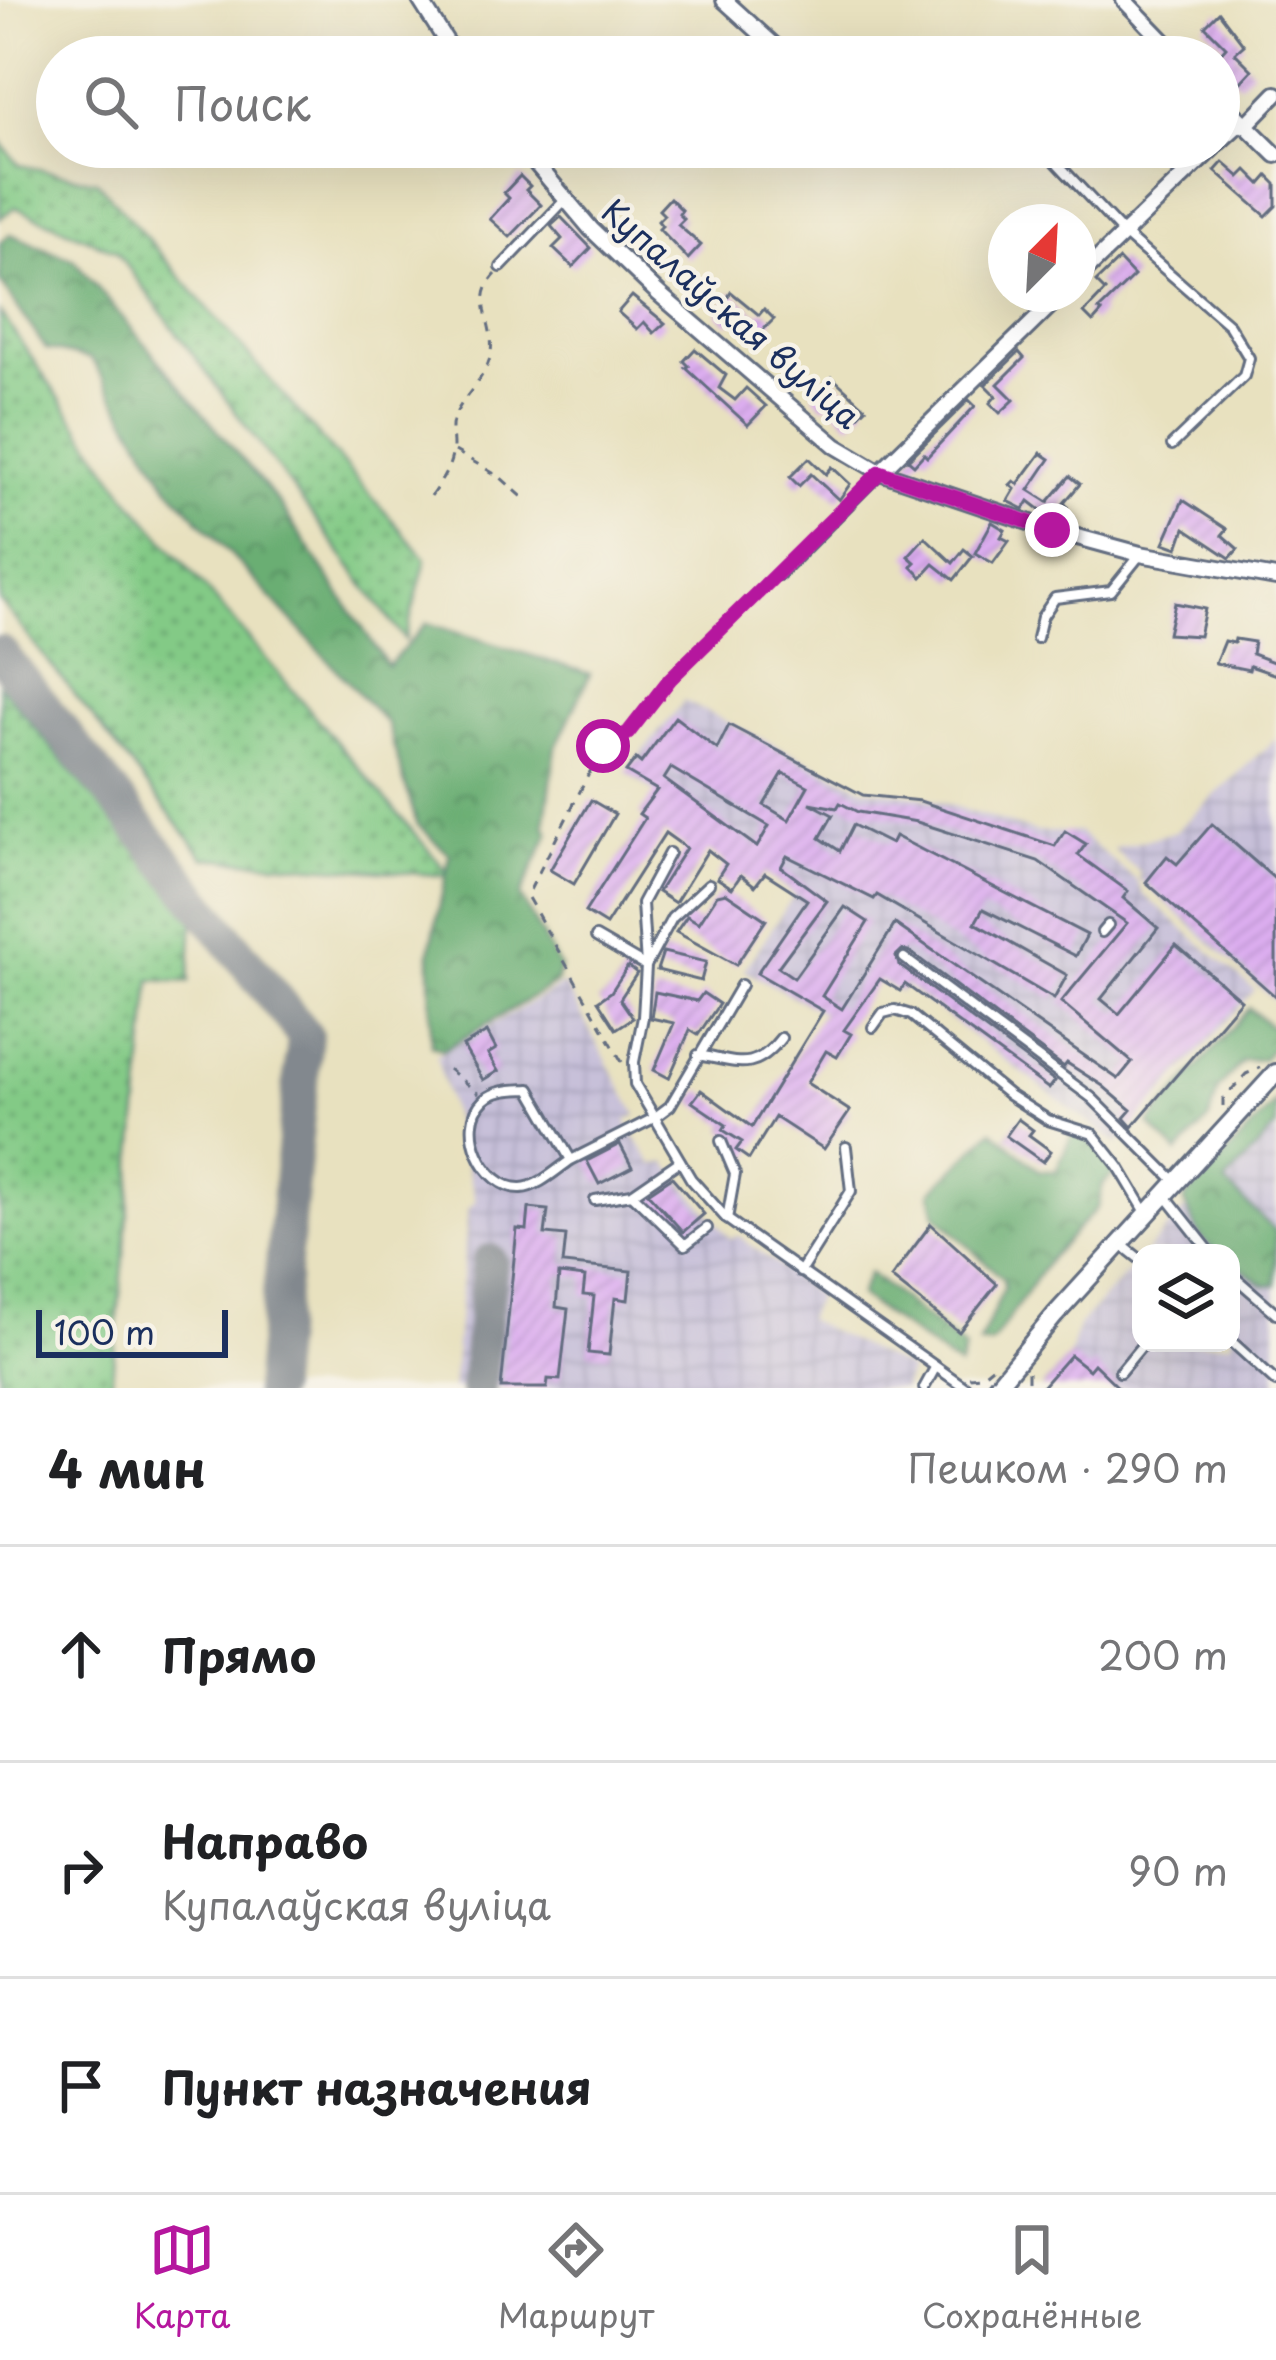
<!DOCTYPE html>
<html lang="ru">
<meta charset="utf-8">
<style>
body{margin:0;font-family:"Playpen Sans",sans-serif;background:#f2f2f2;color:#202124}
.controls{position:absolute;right:36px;bottom:36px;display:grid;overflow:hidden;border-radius:24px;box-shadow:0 12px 48px #0002}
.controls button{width:108px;height:108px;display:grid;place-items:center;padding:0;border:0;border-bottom:3px solid #e0e0e0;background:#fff;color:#202124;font:60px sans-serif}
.compass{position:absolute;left:988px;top:204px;width:108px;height:108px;border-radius:50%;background:#fff;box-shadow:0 12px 48px #0002;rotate:24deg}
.scale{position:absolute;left:36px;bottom:30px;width:192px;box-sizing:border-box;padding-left:12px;border:6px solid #1b2f5e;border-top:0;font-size:33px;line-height:42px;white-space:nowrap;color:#1b2f5e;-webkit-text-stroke:9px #f7f3e8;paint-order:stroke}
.stop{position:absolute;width:36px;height:36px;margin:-27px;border:9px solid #b5179e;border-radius:50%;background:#fff}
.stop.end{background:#b5179e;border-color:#fff;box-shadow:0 3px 12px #0008}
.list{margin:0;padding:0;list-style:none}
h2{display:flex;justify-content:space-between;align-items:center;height:156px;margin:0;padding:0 48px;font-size:51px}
h2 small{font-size:39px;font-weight:400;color:#757577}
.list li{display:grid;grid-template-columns:78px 1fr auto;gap:36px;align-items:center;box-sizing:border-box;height:216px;padding:0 48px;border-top:3px solid #e0e0e0}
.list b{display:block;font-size:45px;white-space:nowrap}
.list p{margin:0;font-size:39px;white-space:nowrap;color:#757577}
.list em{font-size:39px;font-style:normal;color:#757577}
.icon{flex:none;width:66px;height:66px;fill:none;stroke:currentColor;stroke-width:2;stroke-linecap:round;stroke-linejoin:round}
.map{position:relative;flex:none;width:1276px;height:1388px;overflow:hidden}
.search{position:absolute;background:#fff;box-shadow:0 12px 48px #0002;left:36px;right:36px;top:36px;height:132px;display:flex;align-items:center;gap:30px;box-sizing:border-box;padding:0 42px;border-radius:66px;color:#757577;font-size:45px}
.sheet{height:804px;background:#fff}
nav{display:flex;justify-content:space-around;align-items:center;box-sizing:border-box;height:168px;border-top:3px solid #e0e0e0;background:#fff;font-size:33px;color:#757577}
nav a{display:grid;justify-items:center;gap:6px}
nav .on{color:#b5179e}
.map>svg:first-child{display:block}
</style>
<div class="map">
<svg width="1276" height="1388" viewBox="0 0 1276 1388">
<defs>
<pattern id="industrial-grid" width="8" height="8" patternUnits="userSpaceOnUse" patternTransform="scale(3)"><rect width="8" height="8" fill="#c7c0d9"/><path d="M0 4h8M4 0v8" fill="none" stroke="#aaa5bd"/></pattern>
<pattern id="grass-dots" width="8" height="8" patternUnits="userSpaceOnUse" patternTransform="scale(3)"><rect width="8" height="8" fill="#83ca86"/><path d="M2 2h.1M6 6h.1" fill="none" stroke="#6aa471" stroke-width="1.8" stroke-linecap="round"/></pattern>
<pattern id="forest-crowns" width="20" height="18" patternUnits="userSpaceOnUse" patternTransform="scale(3)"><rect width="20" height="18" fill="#6aae73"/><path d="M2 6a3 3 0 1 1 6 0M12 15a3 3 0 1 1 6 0" fill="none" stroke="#568e62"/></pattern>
<pattern id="building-hatch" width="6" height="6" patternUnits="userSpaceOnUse" patternTransform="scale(3)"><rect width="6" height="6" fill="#dcadef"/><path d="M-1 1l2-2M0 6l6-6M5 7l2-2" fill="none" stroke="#bc95cf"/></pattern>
</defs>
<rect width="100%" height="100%" fill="#f7f3e8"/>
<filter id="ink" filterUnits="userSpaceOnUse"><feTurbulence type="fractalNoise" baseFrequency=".00833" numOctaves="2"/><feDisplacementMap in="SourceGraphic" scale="24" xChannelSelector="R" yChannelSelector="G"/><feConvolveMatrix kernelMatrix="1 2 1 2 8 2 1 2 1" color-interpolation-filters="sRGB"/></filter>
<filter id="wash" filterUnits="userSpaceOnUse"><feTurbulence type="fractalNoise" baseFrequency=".004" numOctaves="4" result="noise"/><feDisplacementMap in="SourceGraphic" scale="48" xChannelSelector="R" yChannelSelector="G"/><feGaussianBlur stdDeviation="2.7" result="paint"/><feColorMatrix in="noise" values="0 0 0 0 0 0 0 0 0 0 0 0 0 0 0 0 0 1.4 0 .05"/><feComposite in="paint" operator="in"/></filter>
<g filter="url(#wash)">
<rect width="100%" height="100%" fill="#e8e1bf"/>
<g fill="url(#industrial-grid)">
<polygon points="684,701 864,788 921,796 1036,832 1078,832 1136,880 1143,894 1255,990 1118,1144 905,986 901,993 879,981 846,1026 744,970 794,895 626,772"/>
<polygon points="1276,738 1276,1002 1138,878 1141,873 1112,849 1175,832"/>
<polygon points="564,984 637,1115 626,1121 653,1165 666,1162 730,1238 739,1236 817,1295 806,1319 910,1370 903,1388 452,1388 468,1209 476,1201 436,1056"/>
<polygon points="1276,1127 1276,1388 1043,1388 1070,1355 1078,1326 1141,1258 1141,1343 1231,1343 1231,1253 1145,1253 1217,1173 1226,1182"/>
</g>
<g fill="url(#grass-dots)" stroke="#4f7c72" stroke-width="3">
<polygon points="0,141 19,165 97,181 426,559 405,640 116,251 15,207 0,218"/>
<polygon points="0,312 127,496 451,876 205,858 0,601"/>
<polygon points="0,685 193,918 189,982 151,980 111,1388 0,1388"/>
</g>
<g fill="url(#forest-crowns)" stroke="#426e68" stroke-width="3">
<polygon points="10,234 74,260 278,502 388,666 427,623 590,674 556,747 545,825 549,833 520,896 560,968 556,983 443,1050 431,1045 430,952 450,855 417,824 387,724 168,486 91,359 46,349 0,281 0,243"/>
<polygon points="1249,1008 1276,1031 1276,1045 1263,1059 1243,1061 1218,1089 1210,1118 1178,1153 1149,1124"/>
<path d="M1276,1102v25l-51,56 51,48v54h-12l-33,-24v-8c-30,0 -37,-30 -47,-53z"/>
<polygon points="993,1130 1040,1171 1056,1171 1073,1132 1093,1140 1116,1172 1103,1184 1098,1207 1049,1259 992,1344 979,1344 1004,1288 1003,1279 936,1215 931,1192"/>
<polygon points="869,1273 965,1349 959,1367 859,1296"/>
</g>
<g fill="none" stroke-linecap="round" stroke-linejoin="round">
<g stroke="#82888e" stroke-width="36">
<polyline points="0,653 305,1036 271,1388"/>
<polyline points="478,1388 490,1262"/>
</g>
</g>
<g id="blocks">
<g fill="url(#building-hatch)" fill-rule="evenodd">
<polygon points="1219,12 1244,45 1235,53 1252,70 1239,84 1219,65 1219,55 1226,47 1205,26"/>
<polygon points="1223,162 1240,177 1247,170 1261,184 1268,176 1276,184 1276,206 1266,216 1215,171"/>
<polygon points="520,176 530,186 526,190 541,205 510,237 490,219 509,198 504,193"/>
<polygon points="670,198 682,210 679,214 684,219 678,225 701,245 688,259 659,229 662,226 658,221 664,215 659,210"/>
<polygon points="561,217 591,248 573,267 553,248 562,239 551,226"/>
<polygon points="1119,260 1134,276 1099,310 1102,312 1093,322 1084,313 1105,291 1096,282"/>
<polygon points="731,292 759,315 764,309 774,319 759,334 737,315 729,324 718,314"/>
<polygon points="632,296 665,323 654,333 644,322 637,329 618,312"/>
<polygon points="695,349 726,375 719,388 735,400 746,388 766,406 748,425 686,368 689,366 684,361"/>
<polygon points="1019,352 1024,358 998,384 1014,400 1000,413 990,403 996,396 985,385"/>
<polygon points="832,377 866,408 850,424 829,402 824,407 813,395"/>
<polygon points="969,400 975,406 927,457 924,454 914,465 908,460"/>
<polygon points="1041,453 1050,459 1029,490 1048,502 1070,476 1080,484 1064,503 1067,506 1051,518 1029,501 1024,509 1008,501 1015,489 1010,485 1014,481 1018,484"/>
<polygon points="809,458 826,474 832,467 850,484 839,500 811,474 799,486 790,477"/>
<polygon points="1183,500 1227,529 1222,535 1238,549 1230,558 1185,528 1178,548 1164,543"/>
<polygon points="992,522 1005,530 1001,537 1009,541 993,563 975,553"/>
<polygon points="925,537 953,563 964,549 973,556 954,580 934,564 922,577 911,566 915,562 908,556"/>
<polygon points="1175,603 1205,609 1199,636 1168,634"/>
<polygon points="1235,639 1254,642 1252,654 1276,663 1276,675 1250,666 1249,670 1215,663 1224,641 1234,643"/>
<path d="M675,717l42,32 12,-24 134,70 57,6 135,45 10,-15 21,13 -8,11 50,36 -5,7 35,30 -57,71 18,15 57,-69 65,55 -109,127 -8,-9 7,-8 -28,-24 -36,-23 -3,4 -155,-116 -7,-1 -6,6 3,9 156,116 -6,8 -144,-105 -5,7 -20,-12 -36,51 7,4 -14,23 -11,-6 -19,32 43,28 -26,38 -49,-32 -26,42 -13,-9 6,-8 -19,-12 3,-5 -34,-23 9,-12 51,37 71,-116 -66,-38 50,-73 -42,-27 -10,13 -14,-11 -9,13 -15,-10 9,-14 -18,-14 -33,53 -17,-11 28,-44 -21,-15 -59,92 -21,-13 60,-94 -6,-4 18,-24 -31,-18 10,-13 5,4zM671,768l98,58 -12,21 -93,-68zM783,773l25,13 -19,34 -25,-15zM810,803l27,5 3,-5 18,9 59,10 121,39 89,62 -66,79 71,60 -14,17 -223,-155 -53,85 -20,-13 46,-74 -23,-15 -51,71 -16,-11 49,-66 -46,-34 6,-11 87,43 3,-4 177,104 13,-24 -92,-52 8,-14 93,47 11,-21 -192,-99 -4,8 -38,-19 -13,26 -20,-13 13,-23z"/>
<polygon points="591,800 615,814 574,884 550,870"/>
<polygon points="1212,824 1276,880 1276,997 1146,882 1167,856 1177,864"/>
<polygon points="726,893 766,920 736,965 676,932 687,916 699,923 717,895"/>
<polygon points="663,952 706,962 701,981 657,970"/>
<polygon points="628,966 637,973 620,999 633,1018 616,1029 598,1001 611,992"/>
<polygon points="655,992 697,1001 703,993 719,1004 698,1035 690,1030 669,1078 654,1070 674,1023 651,1018"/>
<polygon points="487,1032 496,1049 488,1054 498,1071 483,1080 463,1046"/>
<polygon points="1018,1119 1033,1130 1029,1135 1051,1151 1043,1162 1006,1136"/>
<polygon points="620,1144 632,1167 599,1184 587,1161"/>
<polygon points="672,1177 704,1214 683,1232 648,1193"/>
<polygon points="529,1208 548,1210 545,1234 566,1236 563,1264 631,1271 628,1300 615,1298 609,1355 588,1353 594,1296 583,1295 585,1277 559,1274 556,1307 568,1309 560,1380 548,1379 547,1388 501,1388 517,1229 527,1230"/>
<polygon points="931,1224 997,1284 959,1332 891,1278"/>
<polygon points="1070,1355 1089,1370 1094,1364 1119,1388 1041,1388"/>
</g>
</g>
</g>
<g filter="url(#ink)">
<use href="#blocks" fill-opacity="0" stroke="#636d80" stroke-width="3"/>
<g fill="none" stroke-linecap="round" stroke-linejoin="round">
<g stroke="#636d80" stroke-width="14">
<g id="service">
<polyline points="1042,147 1123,233 1229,325 1249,358 1244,376 1172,445"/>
<polyline points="501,267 565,200"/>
<polyline points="779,575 879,474"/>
<polyline points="1037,638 1042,617 1055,598 1111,591 1140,555"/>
<polyline points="669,853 642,903 646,966 643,1017 634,1062 635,1084 691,1179 727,1219 966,1388"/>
<polyline points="1102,932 1108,925"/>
<polyline points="596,937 646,966 672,918 709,884"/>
<polyline points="904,958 1092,1098 1175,1181"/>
<polyline points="873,1027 883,1013 895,1010 911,1015 1009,1095 1048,1120 1093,1134 1119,1167 1147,1214"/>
<path d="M698,1055c40,7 56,18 83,-17"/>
<polyline points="721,1141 735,1174 727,1219"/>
<path d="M571,1160c-14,9 -32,27 -50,28 -37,1 -65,-62 -37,-88 12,-11 31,-10 46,-11l41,71 83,-42 16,-12 71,-121"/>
<polyline points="632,1194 685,1245 707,1228"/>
<polyline points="1165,1195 1211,1253"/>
<polyline points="595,1200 632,1194 680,1161"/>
<polyline points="1122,1245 1141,1260"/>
<polyline points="800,1272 851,1191 846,1147"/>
<polyline points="1231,1274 1276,1313"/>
<polyline points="1231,1341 1276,1382"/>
<polyline points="1120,1372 1144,1343"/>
<polyline points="924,1388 935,1368"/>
</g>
</g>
<g stroke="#636d80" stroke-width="20">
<g id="minor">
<polyline points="420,0 456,57"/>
<polyline points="724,0 787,57"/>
<polyline points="1124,0 1179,57"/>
<polyline points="1219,99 1276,155"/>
<polyline points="1245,126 1276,94"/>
<polyline points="1219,142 1241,122"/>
<polyline points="522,147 591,229 658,293 836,446 880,472 1052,530 1140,554 1276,578"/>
<polyline points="1078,278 1214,147"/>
<polyline points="880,472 1062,294"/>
</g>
</g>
<g stroke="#636d80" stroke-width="22">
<polyline id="tertiary" points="995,1388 1055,1315 1276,1073"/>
</g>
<g stroke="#636d80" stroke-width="3" stroke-dasharray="9 9" stroke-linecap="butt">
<polyline points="455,451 500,477 527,501"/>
<path d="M431,496c11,-16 22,-31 22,-51 0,-9 -3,-18 1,-27 9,-23 33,-40 37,-65 4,-31 -20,-52 5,-79"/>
<polyline points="622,1062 527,896 603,746 628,733 670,679 771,582"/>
<polyline points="448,1069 479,1094"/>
<polyline points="1223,1106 1223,1099 1246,1074 1260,1068"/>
<polyline points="1028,1372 1028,1388"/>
<polyline points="969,1377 981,1376 992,1367"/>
</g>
<use href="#service" stroke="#fff" stroke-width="8"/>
<use href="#minor" stroke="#fff" stroke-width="14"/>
<use href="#tertiary" stroke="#fff" stroke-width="16"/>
</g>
</g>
<g fill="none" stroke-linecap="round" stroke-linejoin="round" filter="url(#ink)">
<polyline stroke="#b5179e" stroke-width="15" points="603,746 628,733 670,679 880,472 1052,530"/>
</g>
<g text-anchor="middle" stroke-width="9" stroke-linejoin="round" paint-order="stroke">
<g font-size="33" fill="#1b2f5e" stroke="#f7f3e8">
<text transform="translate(731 314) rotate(41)" y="12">Купалаўская вуліца</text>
</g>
</g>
</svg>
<div class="controls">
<button><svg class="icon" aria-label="layers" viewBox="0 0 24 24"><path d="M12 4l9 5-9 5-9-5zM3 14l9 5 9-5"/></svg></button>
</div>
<svg class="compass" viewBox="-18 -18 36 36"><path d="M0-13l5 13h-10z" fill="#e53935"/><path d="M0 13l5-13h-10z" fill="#757577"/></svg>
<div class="scale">100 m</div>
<div class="stop" style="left:603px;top:746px"></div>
<div class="stop end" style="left:1052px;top:530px"></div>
<div class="search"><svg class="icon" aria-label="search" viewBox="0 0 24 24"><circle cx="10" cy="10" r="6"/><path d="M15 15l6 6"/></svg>Поиск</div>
</div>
<section class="sheet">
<h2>4 мин<small>Пешком · 290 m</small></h2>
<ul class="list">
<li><svg class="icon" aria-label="ahead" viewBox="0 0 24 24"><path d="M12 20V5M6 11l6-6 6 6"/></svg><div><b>Прямо</b></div><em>200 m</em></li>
<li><svg class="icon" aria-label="right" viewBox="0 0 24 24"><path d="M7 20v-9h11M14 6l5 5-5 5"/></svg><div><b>Направо</b><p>Купалаўская вуліца</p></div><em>90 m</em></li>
<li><svg class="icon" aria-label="arrive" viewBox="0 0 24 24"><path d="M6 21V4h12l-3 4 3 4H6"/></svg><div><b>Пункт назначения</b></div></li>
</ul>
</section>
<nav>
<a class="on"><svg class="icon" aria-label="map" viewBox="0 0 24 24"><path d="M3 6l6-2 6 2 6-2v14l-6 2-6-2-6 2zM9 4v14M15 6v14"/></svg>Карта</a>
<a><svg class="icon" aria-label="directions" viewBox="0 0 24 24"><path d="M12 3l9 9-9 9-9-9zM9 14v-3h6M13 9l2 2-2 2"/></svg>Маршрут</a>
<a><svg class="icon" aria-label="saved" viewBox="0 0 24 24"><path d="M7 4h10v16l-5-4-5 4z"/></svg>Сохранённые</a>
</nav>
